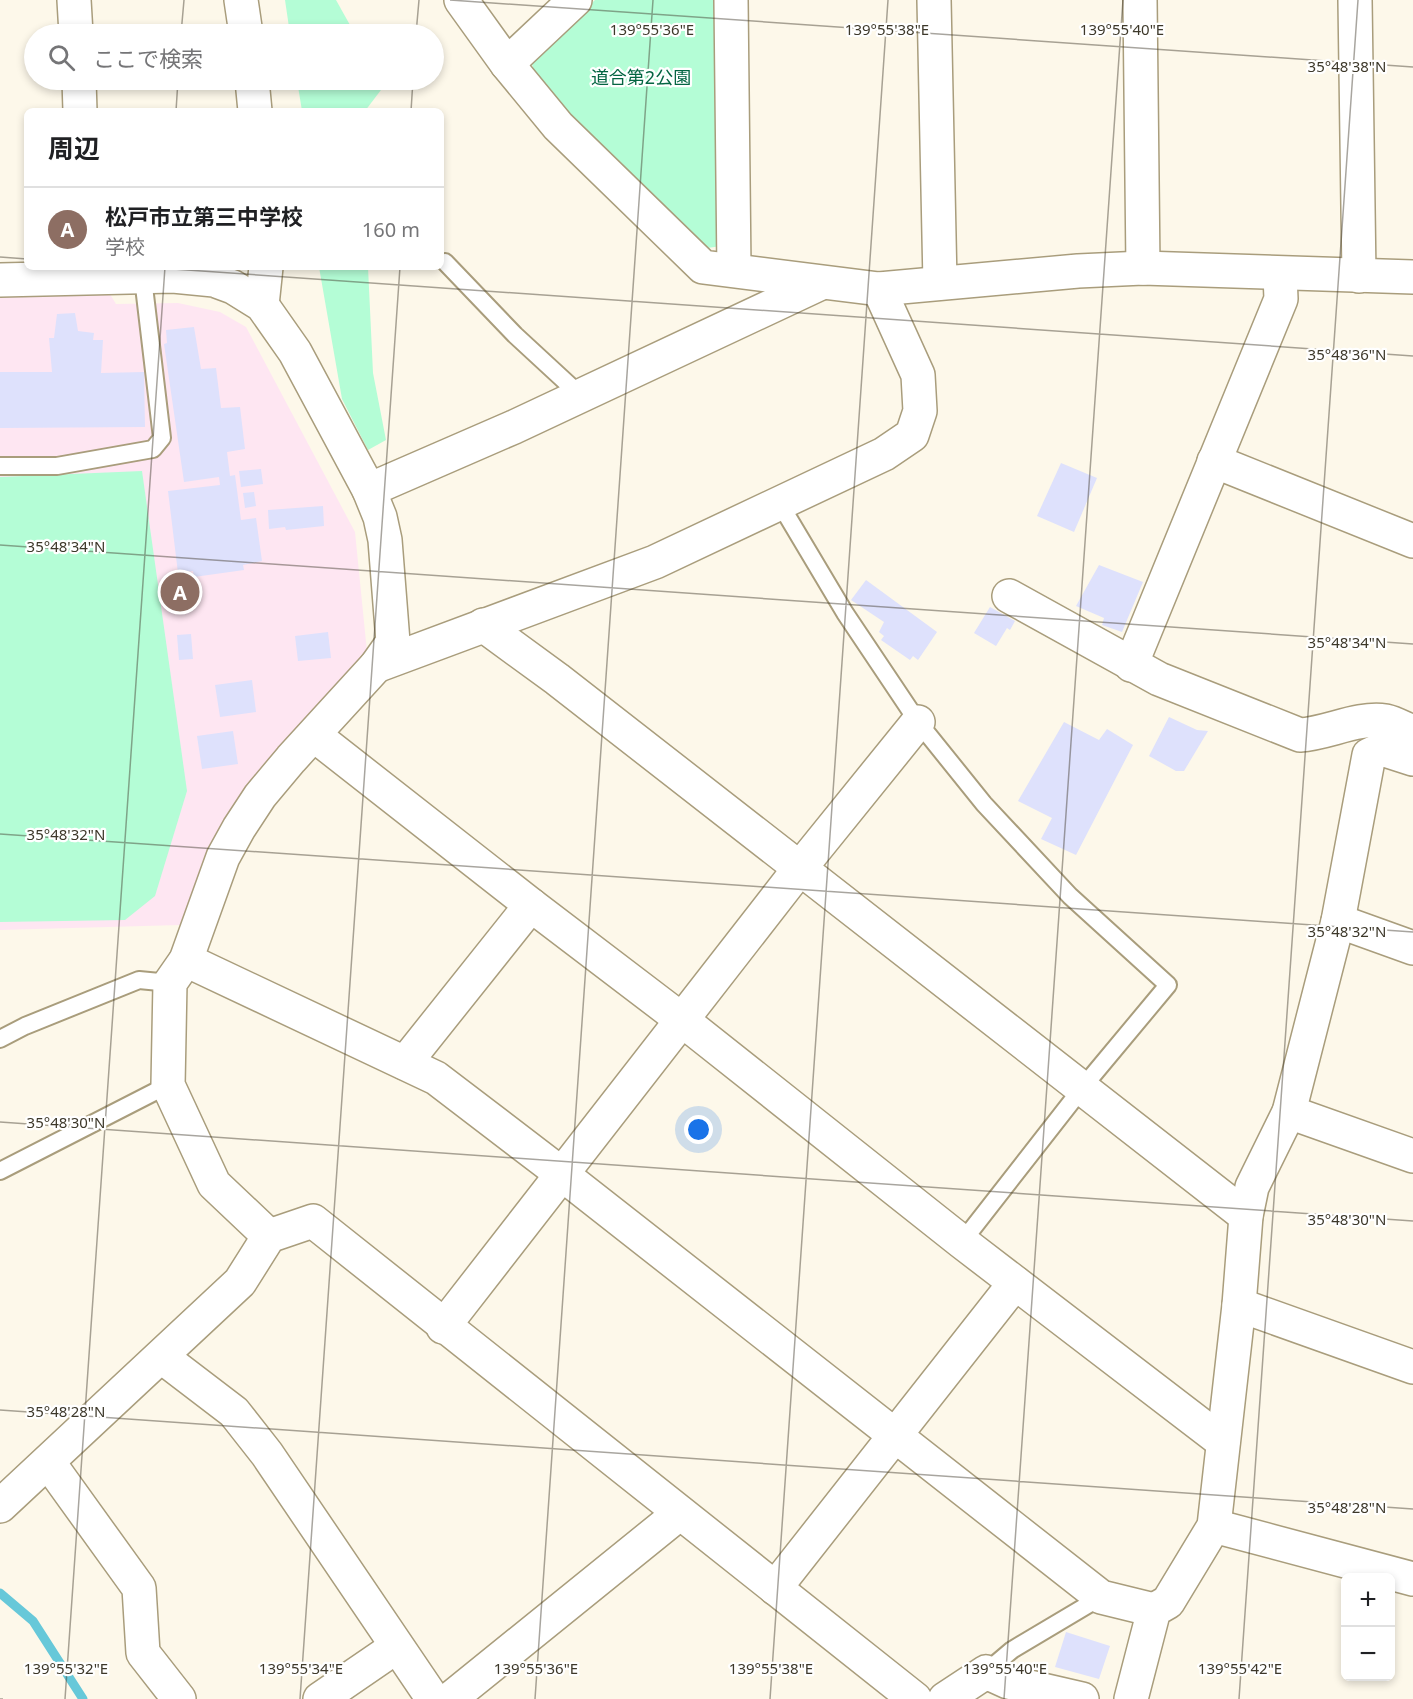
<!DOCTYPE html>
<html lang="ja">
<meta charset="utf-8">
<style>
body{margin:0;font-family:"Noto Sans","Noto Sans JP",sans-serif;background:#f6f6f6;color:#202124}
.controls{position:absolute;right:18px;bottom:18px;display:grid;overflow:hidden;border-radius:9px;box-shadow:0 3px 9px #0003}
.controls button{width:54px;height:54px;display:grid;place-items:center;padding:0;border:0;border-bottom:2px solid #e0e0e0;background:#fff;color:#202124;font:30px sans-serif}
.you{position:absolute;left:699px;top:1130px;width:21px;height:21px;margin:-15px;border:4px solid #fff;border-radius:50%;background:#1a73e8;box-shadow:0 0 0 9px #1a73e833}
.badge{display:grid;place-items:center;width:39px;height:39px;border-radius:50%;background:#399267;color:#fff;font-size:20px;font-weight:700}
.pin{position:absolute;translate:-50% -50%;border:3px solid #fff;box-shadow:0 2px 6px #0006}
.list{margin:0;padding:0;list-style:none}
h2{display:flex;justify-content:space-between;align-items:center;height:78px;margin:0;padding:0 24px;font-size:26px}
h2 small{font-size:20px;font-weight:400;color:#757577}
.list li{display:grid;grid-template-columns:39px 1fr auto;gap:18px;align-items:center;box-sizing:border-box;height:84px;padding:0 24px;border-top:2px solid #e0e0e0}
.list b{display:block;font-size:22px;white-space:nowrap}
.list p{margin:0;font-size:20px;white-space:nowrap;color:#757577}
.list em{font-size:20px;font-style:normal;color:#757577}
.icon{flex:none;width:33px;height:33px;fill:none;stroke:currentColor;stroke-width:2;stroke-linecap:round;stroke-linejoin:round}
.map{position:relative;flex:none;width:1413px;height:1699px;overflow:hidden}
.search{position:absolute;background:#fff;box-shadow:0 3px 9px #0003;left:24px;top:24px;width:420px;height:66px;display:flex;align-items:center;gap:15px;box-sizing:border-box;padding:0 21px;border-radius:33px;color:#757577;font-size:22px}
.panel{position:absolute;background:#fff;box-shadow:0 3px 9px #0003;left:24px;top:108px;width:420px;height:162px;border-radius:9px}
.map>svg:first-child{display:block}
</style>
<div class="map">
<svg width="1413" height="1699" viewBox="0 0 1413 1699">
<rect width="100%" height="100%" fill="#fdf8ea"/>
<polygon fill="#fee6f2" points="108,291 116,304 178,303 220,312 246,327 355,532 367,652 203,867 180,925 0,930 0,295"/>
<g fill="#b4fdd6">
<polygon points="285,0 336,0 355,34 290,34"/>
<polygon points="595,0 719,0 722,246 707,248 588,136 535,74 531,61"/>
<polygon points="297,80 380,80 384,86 365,111 302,111"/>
<polygon points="319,267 368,267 373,373 386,440 368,450 342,399"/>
<polygon points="142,471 187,791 155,896 125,920 0,922 0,477"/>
</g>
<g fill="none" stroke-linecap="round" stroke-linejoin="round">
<polyline stroke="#67c8d9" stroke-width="9" points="0,1593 33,1621 83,1699"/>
</g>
<g fill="#dee1fc">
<polygon points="75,313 78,331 94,333 93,340 103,340 101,373 144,372 145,427 0,428 0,372 52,372 49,338 54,338 57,314"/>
<polygon points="194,327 201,369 216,368 221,408 240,407 245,449 227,452 230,476 235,475 241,520 256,518 262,561 243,565 244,570 194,577 193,571 178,573 168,491 220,485 219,477 184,482 164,344 167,343 166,330"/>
<polygon points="1061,463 1097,478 1074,532 1037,516"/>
<polygon points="261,469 263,484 241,487 239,471"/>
<polygon points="254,492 256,506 245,508 243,493"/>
<polygon points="323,506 324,526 286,530 285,527 269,529 268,510"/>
<polygon points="1099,565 1143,582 1122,632 1102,625 1104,618 1076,606"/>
<polygon points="866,580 937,632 918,660 913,656 910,660 881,640 884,636 879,632 884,622 851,600"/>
<polygon points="990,607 1015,621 1010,630 1007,628 996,646 974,633"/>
<polygon points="328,632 331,658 298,661 295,636"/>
<polygon points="191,634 193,659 179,660 177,635"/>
<polygon points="252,680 256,712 220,717 215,685"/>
<polygon points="1169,717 1197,730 1208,731 1184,771 1176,771 1149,756"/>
<polygon points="1064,722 1099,740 1107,729 1133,745 1076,855 1041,839 1052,818 1018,801"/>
<polygon points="233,731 238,764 202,769 197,736"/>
<polygon points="1066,1632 1110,1646 1099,1679 1055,1667"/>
</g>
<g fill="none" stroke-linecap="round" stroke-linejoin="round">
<g stroke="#a99d7c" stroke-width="20">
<g id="service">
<polyline points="445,262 515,335 580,395"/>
<polyline points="0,466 57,466 153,449 162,438 143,278"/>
<polyline points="780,504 845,613 918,722 984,804 1070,896 1168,985 1083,1087 962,1242"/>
<polyline points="0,1039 25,1026 139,980 170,983"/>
<polyline points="0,1171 168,1085"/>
<polyline points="986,1672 1012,1650 1101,1597"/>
</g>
</g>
<g stroke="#a99d7c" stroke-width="36">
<g id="minor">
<polyline points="74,0 76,34"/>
<polyline points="241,0 246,34"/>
<polyline points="461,0 507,64 558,126 703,267 879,289 1078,271 1143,268 1413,277"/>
<polyline points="731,0 734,270"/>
<polyline points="934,0 940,283"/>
<polyline points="1140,0 1143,268"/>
<polyline points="1355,0 1359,276"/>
<polyline points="507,64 575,0"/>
<polyline points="79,80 80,111"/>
<polyline points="252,80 255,111"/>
<polyline points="0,280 173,276 214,280 233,287 262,305 295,352 369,490 380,517 385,540 393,642 376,666 291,759 260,796 239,828 223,857 186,960 170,983 168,1085 214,1184 269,1236"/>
<polyline points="262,305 266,267"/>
<polyline points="1214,461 1413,541"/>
<polyline points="369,490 514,427 821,283"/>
<path d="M1009,596l150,83 141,56c29,-2 56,-18 86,-14 9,2 19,8 27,11"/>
<polyline points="483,625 557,679 1246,1216"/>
<polyline points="1131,665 1281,299 1280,275"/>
<polyline points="376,666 655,562 884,454 912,435 920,411 918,375 879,289"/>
<polyline points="314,735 531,905 682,1020 962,1242 1223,1442"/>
<polyline points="1338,921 1413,948"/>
<polyline points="186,960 436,1078 563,1175 1101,1597 1154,1610"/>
<polyline points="405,1063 531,905"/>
<polyline points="1289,1112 1413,1156"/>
<polyline points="1239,1305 1413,1367"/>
<polyline points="443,1327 800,868 918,722"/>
<polyline points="162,1357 234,1412 267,1454 433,1699"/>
<polyline points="49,1463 139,1588 143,1653 179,1699"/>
<polyline points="0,1506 240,1282 269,1236 313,1221 915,1699"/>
<polyline points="1214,1526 1413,1579"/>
<polyline points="775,1588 1015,1283"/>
<polyline points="320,1699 396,1647"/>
<polyline points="450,1699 680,1513"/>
<polyline points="945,1699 986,1672 1008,1682 1082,1699"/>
<polyline points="1131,1699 1154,1610 1168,1602 1214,1526 1239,1305 1246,1216 1252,1187 1289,1112 1338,921 1369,755 1382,749 1413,759"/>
</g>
</g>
<use href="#service" stroke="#fff" stroke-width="16"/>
<use href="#minor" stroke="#fff" stroke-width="33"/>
</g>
<path fill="none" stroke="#3d382a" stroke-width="1.5" stroke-opacity="0.45" d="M450,0l963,67M181,34l3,-34M416,34l3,-34M176,111l2,-31M411,111l2,-31M0,257l27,2M144,267l1269,89M0,545l1413,99M0,834l1413,98M0,1122l1413,99M0,1410l1413,99M0,1699h3M65,1699l100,-1432M300,1699l100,-1432M535,1699l118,-1699M770,1699l118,-1699M1004,1699l119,-1699M1239,1699l119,-1699"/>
<g text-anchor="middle" stroke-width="4.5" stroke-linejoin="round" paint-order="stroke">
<g font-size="18" fill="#046542" stroke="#fff">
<text x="641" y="84">道合第2公園</text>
</g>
</g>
<g font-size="15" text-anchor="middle" fill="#3d382a" stroke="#fff" stroke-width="4.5" stroke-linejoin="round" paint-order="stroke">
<text x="652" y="35">139°55'36"E</text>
<text x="887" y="35">139°55'38"E</text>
<text x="1122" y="35">139°55'40"E</text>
<text x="1347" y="72">35°48'38"N</text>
<text x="1347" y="360">35°48'36"N</text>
<text x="66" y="552">35°48'34"N</text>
<text x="1347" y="648">35°48'34"N</text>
<text x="66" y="840">35°48'32"N</text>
<text x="1347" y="937">35°48'32"N</text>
<text x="66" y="1128">35°48'30"N</text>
<text x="1347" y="1225">35°48'30"N</text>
<text x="66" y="1417">35°48'28"N</text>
<text x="1347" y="1513">35°48'28"N</text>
<text x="66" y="1674">139°55'32"E</text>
<text x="301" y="1674">139°55'34"E</text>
<text x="536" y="1674">139°55'36"E</text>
<text x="771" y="1674">139°55'38"E</text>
<text x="1005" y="1674">139°55'40"E</text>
<text x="1240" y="1674">139°55'42"E</text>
</g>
</svg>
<div class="controls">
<button>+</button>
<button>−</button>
</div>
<div class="you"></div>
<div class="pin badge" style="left:180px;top:592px;background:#8d6e63">A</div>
<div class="search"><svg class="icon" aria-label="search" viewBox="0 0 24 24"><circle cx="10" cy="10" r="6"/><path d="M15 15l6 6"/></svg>ここで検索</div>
<section class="panel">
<h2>周辺<small></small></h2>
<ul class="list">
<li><span class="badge" style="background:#8d6e63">A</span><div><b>松戸市立第三中学校</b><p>学校</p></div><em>160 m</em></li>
</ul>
</section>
</div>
